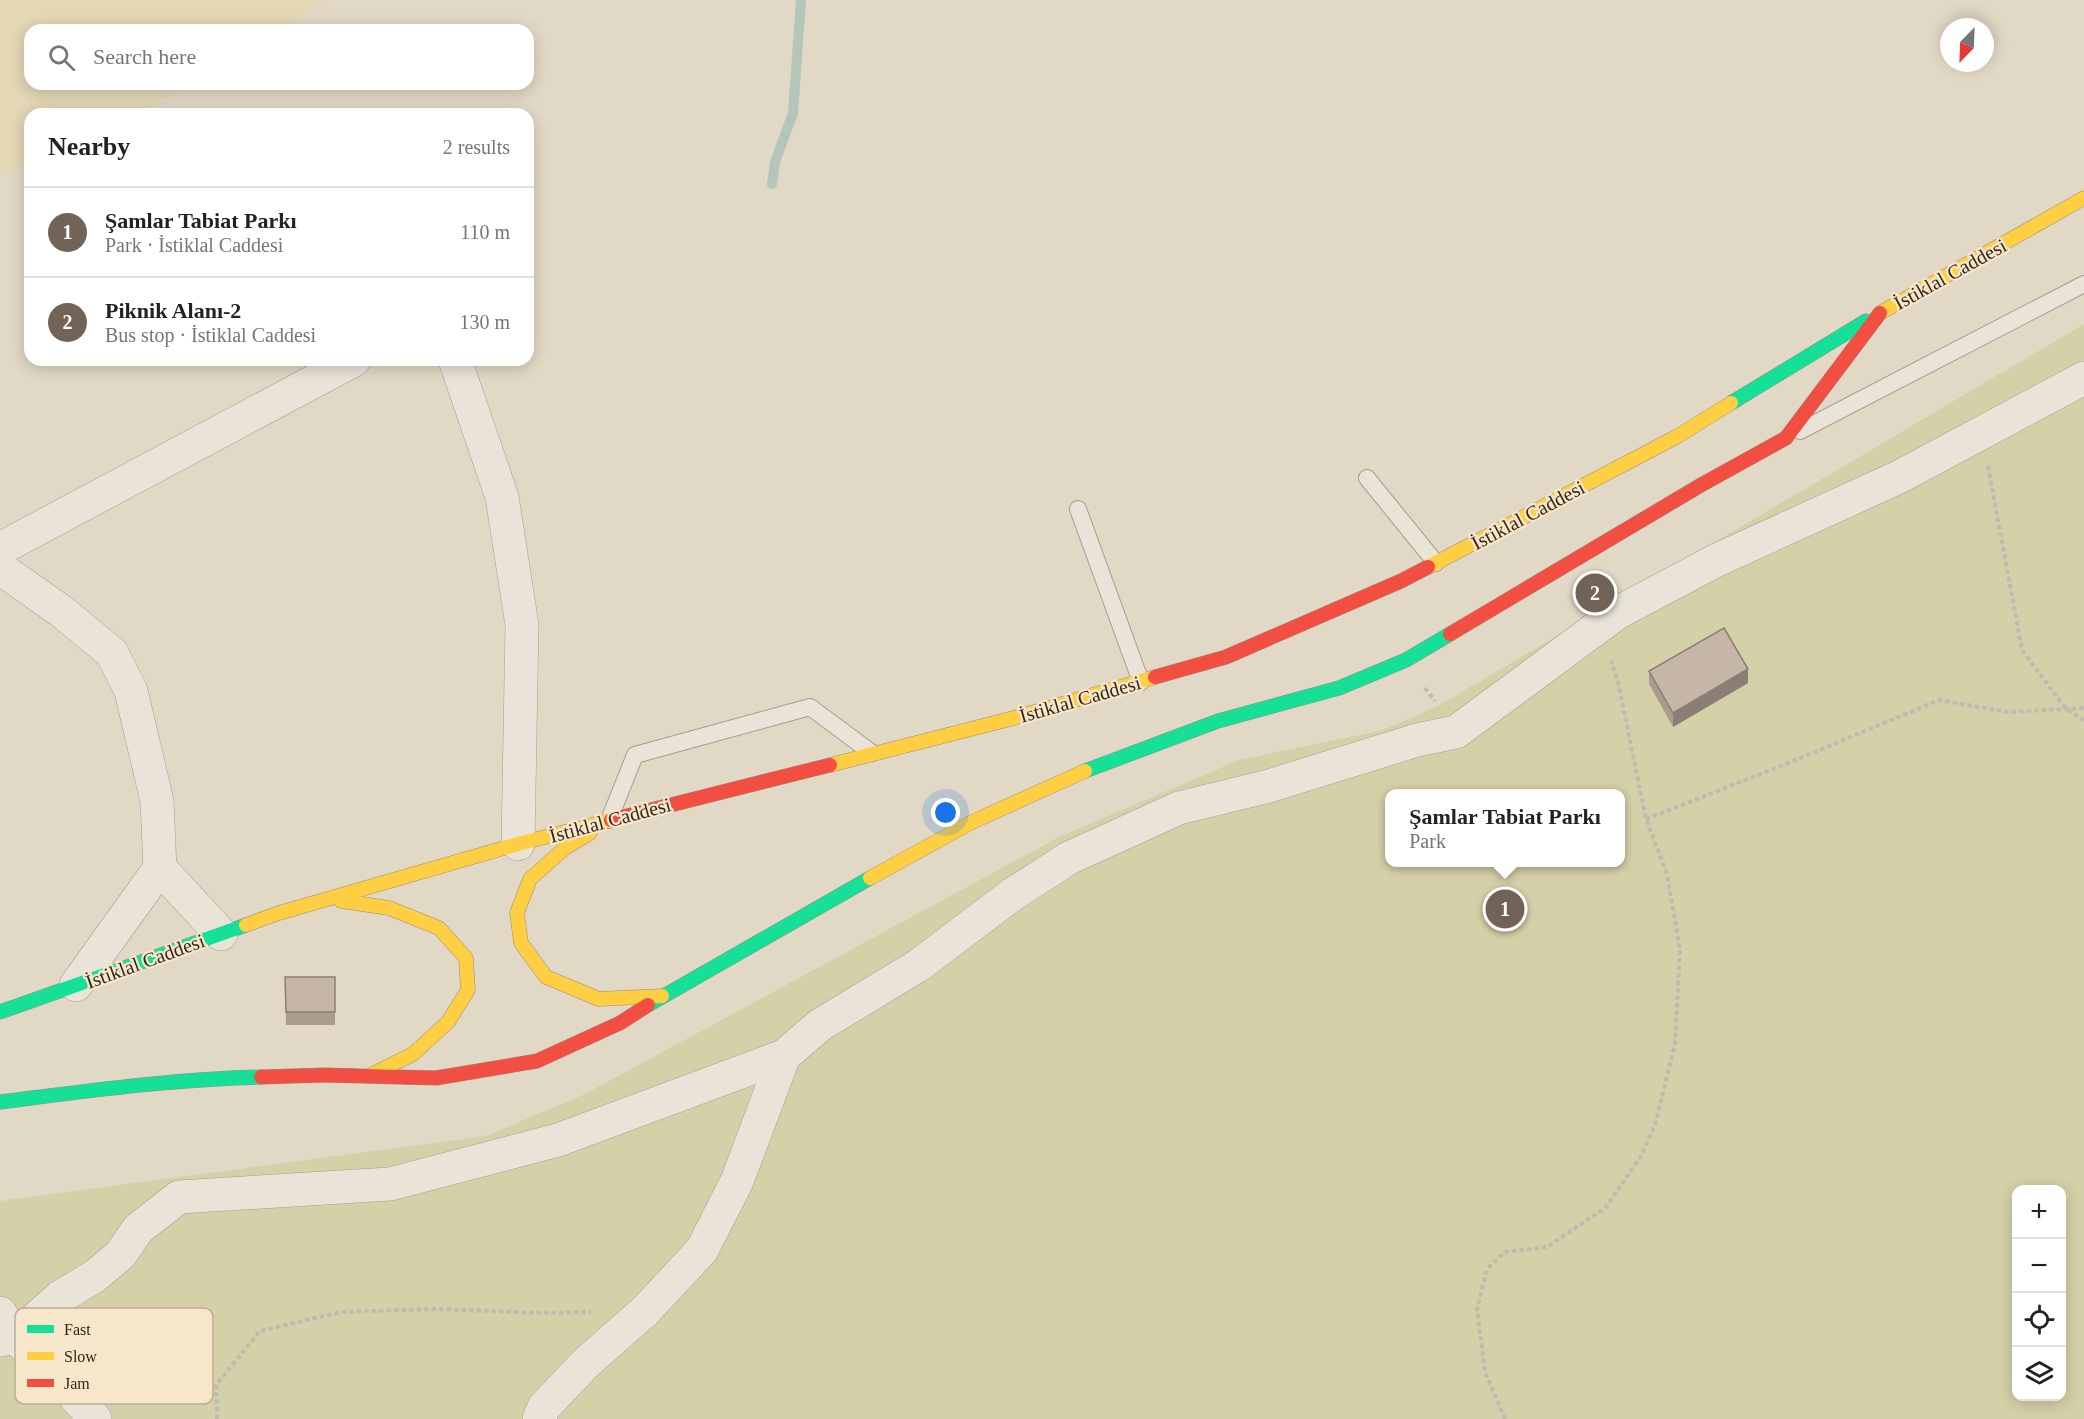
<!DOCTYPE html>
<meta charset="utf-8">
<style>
body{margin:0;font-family:Georgia,serif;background:#f2f2f2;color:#222}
.controls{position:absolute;right:18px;bottom:18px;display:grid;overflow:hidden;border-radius:12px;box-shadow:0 3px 15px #0003}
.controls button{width:54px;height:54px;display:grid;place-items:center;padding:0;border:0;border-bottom:2px solid #e0e0e0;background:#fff;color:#222;font:30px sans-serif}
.compass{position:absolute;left:1940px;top:18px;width:54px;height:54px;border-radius:50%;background:#fff;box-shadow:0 3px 15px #0003;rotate:203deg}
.you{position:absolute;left:946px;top:813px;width:21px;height:21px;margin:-15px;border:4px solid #fff;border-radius:50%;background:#1a73e8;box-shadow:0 0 0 9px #1a73e833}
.badge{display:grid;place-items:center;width:39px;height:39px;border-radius:50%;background:#716456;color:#fff;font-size:20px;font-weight:700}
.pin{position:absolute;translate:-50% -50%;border:3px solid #fff;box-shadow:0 2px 6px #0006}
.popup{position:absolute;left:1385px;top:789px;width:240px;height:78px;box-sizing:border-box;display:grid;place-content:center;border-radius:12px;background:#fff;filter:drop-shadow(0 2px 4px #0005);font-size:20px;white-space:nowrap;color:#767676}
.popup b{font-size:22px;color:#222}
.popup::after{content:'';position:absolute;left:50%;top:100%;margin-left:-12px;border:12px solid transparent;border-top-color:#fff}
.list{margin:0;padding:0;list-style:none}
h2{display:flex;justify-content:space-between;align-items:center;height:78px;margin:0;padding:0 24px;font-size:26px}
h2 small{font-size:20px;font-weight:400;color:#767676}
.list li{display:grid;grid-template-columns:39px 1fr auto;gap:18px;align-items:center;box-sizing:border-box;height:90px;padding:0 24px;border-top:2px solid #e0e0e0}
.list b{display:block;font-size:22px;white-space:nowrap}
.list p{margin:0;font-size:20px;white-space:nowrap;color:#767676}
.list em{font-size:20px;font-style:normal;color:#767676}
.icon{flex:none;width:33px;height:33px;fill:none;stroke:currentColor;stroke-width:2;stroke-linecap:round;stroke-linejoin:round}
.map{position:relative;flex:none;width:2084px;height:1419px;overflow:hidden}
.search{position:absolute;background:#fff;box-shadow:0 3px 15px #0003;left:24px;top:24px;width:510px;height:66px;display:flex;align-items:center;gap:15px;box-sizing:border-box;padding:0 21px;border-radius:18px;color:#767676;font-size:22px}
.panel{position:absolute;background:#fff;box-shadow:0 3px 15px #0003;left:24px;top:108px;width:510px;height:258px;border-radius:18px}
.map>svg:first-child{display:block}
</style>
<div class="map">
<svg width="2084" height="1419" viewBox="0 0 2084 1419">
<rect width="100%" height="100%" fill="#e2d8c6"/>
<polygon fill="#e3d7b6" points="0,0 327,0 282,30 30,30 30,84 187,84 150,108 137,114 30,114 30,163 0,177"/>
<path fill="#d4d1a8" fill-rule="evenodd" d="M2084,324v1095h-2084v-218l486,-65 99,-42 476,-258 178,-76 144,-30 55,-24zM1390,794h231v68h-231zM2016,1190h46v206h-46z"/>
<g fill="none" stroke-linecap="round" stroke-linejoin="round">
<polyline stroke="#b3c6b9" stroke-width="10" points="772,184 775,162 793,113 801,0"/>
<g stroke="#a69d91" stroke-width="18">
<g id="lane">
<polyline points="1800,431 2084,284"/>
<polyline points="1367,478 1436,563"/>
<polyline points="1078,509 1141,682"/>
<polyline points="609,820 635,755 810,707 872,753"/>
</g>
</g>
<g stroke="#a69d91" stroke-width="34">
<g id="street">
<polyline points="455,360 502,497 522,625 518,844"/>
<polyline points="0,549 354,360"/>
<polyline points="0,568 61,611 112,653 131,691 157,801 160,868"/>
<polyline points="76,985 160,868 221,934"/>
<polyline points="0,1313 15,1337 61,1381 95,1419"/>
<polyline points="0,1340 15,1337 60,1297 95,1276 121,1254 138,1229 179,1197 390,1184 558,1140 784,1056"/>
<polyline points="539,1419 544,1407 587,1362 645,1311 702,1250 737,1181 784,1056 820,1025 919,965 1013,894 1069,858 1179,808 1269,786 1417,740 1456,732 1617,613 1717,560 1899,477 2084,378"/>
</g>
</g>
<g stroke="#968d80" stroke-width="15">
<g id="fast">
<polyline points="1731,403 1866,321"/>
<polyline points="1085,771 1218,721 1339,688 1406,660 1450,634"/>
<polyline points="648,1005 870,878"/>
<polyline points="0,1012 246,925"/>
<path d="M0,1102c87,-11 174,-23 261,-25"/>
</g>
</g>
<g stroke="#968d80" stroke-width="15">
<g id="slow">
<polyline points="1880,313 2084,198"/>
<polyline points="1428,567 1678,436 1731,403"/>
<polyline points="830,765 1010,719 1155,677"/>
<polyline points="590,833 565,848 530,879 517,913 521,943 546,977 599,999 662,996"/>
<polyline points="870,878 972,822 1085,771"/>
<polyline points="341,901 389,908 439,928 466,958 468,990 448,1022 413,1054 373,1074"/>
<polyline points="246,925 279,913 518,844 611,820"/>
</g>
</g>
<g stroke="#968d80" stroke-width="15">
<g id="jam">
<polyline points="1450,634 1701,485 1786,438 1880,313"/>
<polyline points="1155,677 1226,657 1401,581 1428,567"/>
<polyline points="611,820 830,765"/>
<polyline points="261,1077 325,1075 436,1078 537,1061 620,1023 648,1005"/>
</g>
</g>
<g stroke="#c2bab0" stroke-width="4" stroke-dasharray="4.5 3" stroke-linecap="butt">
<polyline points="1988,466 2022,650 2066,709 2084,720"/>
<polyline points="1425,688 1435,701"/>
<polyline points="1646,819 1781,766 1939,700 2008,712 2084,708"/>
<polyline points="217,1419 216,1385 260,1331 341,1312 437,1309 542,1313 591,1312"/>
<polyline points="1505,1419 1485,1372 1477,1310 1487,1269 1505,1252 1547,1247 1605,1208 1640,1158 1655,1125 1675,1044 1680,949 1667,874 1646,819 1618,682 1611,661"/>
</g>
<use href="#lane" stroke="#eae3d8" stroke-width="16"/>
<use href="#street" stroke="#eae3d8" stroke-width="33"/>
<use href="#fast" stroke="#16e098" stroke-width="14"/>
<use href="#slow" stroke="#ffcf43" stroke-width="14"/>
<use href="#jam" stroke="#f24e42" stroke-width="14"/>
</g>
<g fill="#aa9d90">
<polygon points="1649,671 1748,683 1673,727 1649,684"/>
<polygon points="285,977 335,977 335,1025 286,1025"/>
</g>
<polygon fill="#8b7f75" points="1748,669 1748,683 1673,727 1673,713"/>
<g fill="#c6b6a7" stroke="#8b7f75" stroke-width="1.5">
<polygon points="1724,628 1748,669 1673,713 1649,671"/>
<polygon points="285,977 335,977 335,1012 286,1012"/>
</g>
<g text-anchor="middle" stroke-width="4.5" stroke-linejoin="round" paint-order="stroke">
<g font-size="20" fill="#34251a" stroke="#f6e7ca">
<text transform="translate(1950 274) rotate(-29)" y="7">İstiklal Caddesi</text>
<text transform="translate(1528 515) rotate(-28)" y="7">İstiklal Caddesi</text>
<text transform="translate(1080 699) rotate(-16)" y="7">İstiklal Caddesi</text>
<text transform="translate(610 820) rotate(-15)" y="7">İstiklal Caddesi</text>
<text transform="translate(145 961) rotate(-20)" y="7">İstiklal Caddesi</text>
</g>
</g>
<rect x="15" y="1308" width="198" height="96" rx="9" fill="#f6e7ca" stroke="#bcad95" stroke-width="1.5"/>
<rect x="27" y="1325" width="27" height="8" fill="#16e098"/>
<rect x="27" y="1352" width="27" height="8" fill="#ffcf43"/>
<rect x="27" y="1379" width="27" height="8" fill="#f24e42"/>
<g font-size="16" fill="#34251a">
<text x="64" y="1335">Fast</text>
<text x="64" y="1362">Slow</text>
<text x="64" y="1389">Jam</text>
</g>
</svg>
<div class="controls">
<button>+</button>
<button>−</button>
<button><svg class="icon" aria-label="locate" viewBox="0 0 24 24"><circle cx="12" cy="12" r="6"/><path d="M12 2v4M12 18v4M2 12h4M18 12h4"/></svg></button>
<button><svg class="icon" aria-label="layers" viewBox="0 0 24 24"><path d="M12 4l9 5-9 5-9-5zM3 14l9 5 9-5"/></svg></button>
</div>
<svg class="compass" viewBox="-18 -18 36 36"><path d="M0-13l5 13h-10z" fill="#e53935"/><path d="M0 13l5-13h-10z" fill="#767676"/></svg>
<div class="you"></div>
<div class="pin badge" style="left:1505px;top:909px">1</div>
<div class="popup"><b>Şamlar Tabiat Parkı</b>Park</div>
<div class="pin badge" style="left:1595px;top:593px">2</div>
<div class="search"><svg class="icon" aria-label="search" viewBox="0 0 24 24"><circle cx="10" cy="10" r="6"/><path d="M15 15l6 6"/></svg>Search here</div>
<section class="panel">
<h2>Nearby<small>2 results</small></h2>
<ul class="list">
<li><span class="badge">1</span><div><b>Şamlar Tabiat Parkı</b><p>Park · İstiklal Caddesi</p></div><em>110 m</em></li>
<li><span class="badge">2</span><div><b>Piknik Alanı-2</b><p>Bus stop · İstiklal Caddesi</p></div><em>130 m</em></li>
</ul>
</section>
</div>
